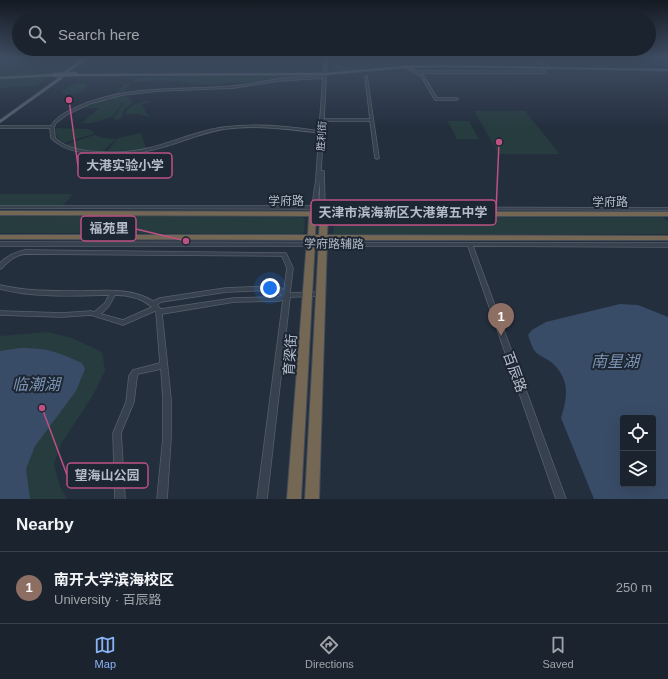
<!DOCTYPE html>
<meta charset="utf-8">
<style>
body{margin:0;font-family:Arial,"Noto Sans SC",sans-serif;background:#242b36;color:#f1f3f6}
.controls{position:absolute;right:12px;bottom:12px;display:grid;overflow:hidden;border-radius:4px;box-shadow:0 4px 16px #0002}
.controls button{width:36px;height:36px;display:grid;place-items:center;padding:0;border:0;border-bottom:1px solid #39404a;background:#1b232e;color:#f1f3f6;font:20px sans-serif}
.you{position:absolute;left:270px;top:288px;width:14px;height:14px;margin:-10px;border:3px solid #fff;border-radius:50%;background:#1a73e8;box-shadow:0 0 0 6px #1a73e833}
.badge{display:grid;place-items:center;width:26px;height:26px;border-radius:50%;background:#8ab4f8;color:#fff;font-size:13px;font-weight:700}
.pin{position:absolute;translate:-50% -33px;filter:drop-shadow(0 1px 2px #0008)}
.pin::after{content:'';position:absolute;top:21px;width:14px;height:12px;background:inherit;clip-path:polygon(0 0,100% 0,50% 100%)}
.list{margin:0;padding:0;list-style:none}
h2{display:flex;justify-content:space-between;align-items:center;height:52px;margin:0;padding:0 16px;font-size:17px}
h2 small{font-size:13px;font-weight:400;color:#a0a4aa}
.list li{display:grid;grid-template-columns:26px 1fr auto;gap:12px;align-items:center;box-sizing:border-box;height:72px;padding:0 16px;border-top:1px solid #39404a}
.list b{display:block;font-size:15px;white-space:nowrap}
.list p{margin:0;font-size:13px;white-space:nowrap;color:#a0a4aa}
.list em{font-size:13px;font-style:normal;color:#a0a4aa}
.icon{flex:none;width:22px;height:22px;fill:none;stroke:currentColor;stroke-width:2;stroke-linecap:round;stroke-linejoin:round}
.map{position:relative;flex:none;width:668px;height:499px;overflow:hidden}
.search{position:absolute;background:#1b232e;box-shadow:0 4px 16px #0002;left:12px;right:12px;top:12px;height:44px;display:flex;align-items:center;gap:10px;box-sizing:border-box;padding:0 14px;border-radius:22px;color:#a0a4aa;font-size:15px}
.sheet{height:124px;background:#1b232e}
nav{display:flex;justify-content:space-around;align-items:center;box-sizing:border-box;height:56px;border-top:1px solid #39404a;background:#1b232e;font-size:11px;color:#a0a4aa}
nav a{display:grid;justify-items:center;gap:2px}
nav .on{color:#8ab4f8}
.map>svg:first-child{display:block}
</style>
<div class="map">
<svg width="668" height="499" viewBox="0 0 668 499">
<rect width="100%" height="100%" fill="#242f3e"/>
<g fill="#263c3f">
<polygon points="30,58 80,58 36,86 0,88 0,61 26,60"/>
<polygon points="387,64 388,66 340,71 331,70 332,65"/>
<polygon points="307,76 276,78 245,83 233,82 211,85 161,80 134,82 134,78"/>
<path d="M82,83l5,1 1,2c-8,7 -17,11 -27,7l8,-7z"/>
<polygon points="132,83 126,88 124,94 133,102 123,111 122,118 116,120 113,119 123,104 117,101 120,103 121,105 112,117 91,123 82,123 99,108 81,108 106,99 108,101 125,84"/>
<path d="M149,101l1,1 -9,3 9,12 -12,-3 -13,1c3,-11 14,-12 24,-14z"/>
<polygon points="474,111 525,111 560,154 499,154"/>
<polygon points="448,121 469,121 479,139 457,139"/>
<path d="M56,128l32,1 7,4 -31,10c-6,-4 -9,-7 -8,-15z"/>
<polygon points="141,133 146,148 107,152 118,138"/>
<polygon points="94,135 104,138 116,139 102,152 82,150 65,145"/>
<polygon points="0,194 73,194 63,206 0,206"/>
<polygon points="0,216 301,217 305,219 304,232 299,234 0,233"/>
<polygon points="335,217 663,217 668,222 668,234 333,234"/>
<polygon points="48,332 72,338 102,352 105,371 93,395 61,444 54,464 60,487 67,499 0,499 0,336"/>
</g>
<g fill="#394c67" fill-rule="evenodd">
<path d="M620,304l18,1 30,12v182h-74l-33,-81c7,-22 9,-40 -10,-56 -5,-4 -14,-7 -17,-12 -3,-5 -4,-10 -6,-15l4,-5 14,-8zM623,418h30v66h-30z"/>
<path d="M20,348c29,0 37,4 62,15l3,6 -9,22 -41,55 -9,23 4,30h-30v-148z"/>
</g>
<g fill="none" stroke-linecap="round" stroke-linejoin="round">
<polyline stroke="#3a4453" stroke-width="4" stroke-dasharray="4 2" stroke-linecap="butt" points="57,78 66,72"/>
<g stroke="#565f6c" stroke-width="1.5">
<g id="minor">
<path d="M325,58h2l-3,61h46l-5,-42 2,-1 12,82 -2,1 -2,-1 -5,-37h-46l-1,11 4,1 -2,1h-2l-2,37h3v1l1,35 343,1v2l-343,-1v3h-4v-3h-4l-1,3h-4v-3l-312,-1v-2h312l4,-27 3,-46c-31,-4 -62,-8 -94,-4 -20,3 -38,11 -58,17 -26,8 -51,11 -78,7 -14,-1 -27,-4 -38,-15l-1,-10h-50v-2h51c5,-9 15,-14 24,-18 50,-24 105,-17 158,-22 15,-1 30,-5 45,-7 15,-2 30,-2 45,-3zM323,78l-4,53c-31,-5 -62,-8 -94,-4 -26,3 -51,15 -76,21 -20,5 -40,5 -61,3 -13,-2 -23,-4 -33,-13l-1,-11 2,-4 12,-9 21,-10 33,-9 36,-4 75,-3 45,-7zM320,181v25h-3z"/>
<polygon points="536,58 538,58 548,66 548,68 544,69 546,73 420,73 423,75 437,98 457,98 458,99 456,100 435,100 421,76 404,67 406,66 416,71 543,71 541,69 545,67"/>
<polygon points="0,242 668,243 668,247 473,246 566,499 556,499 468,246 0,246"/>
<path d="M25,250l261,3 7,15 -3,25 30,-1h2l1,2 -1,2h-2l-30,1 -23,202h-10l26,-199 -4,1 -45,1 -72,12 9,85v39l-4,61h-10l6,-61v-39l-2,-30 -23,5 -1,3 -3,25 -13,31 4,66h-10l-2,-66 13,-31 3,-26 4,-6 27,-7 -4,-51 -1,-1 -32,14 -32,-10 -29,2 -62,-2v-4l62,2 29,-2 3,1 11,-9 4,-8c-36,1 -74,3 -109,-6v-4c25,6 51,6 77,6 26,0 53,-4 76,10l7,-3 66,-10 46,-2 9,2 3,2 3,-22 -5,-12 -257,-2c-10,1 -16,7 -23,14l-2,1v-6c7,-7 15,-11 25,-13zM272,290l5,2 5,3 -4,2 -44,1 -73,11 -4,-4 4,-3 65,-10zM115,295c13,0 26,3 37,12l-29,13 -22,-6 8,-8z"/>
</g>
</g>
<g stroke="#414a57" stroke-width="1">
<g id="major">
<polygon points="85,58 89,58 67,73 65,73 65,71"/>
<polygon points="441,65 668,69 668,71 441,67 405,68 325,75 75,76 73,75 75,74 325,73 405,66"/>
<polygon points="55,74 56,75 54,76 0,79 0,77"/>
<polygon points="60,77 63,78 0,123 0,120"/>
</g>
</g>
<g stroke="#434c59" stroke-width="2">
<path id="highway" d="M0,211l668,1v4h-340l-1,19 341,1v4h-341l-8,259h-14l14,-259h-4l-14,259h-14l20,-259 -307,-1v-4h308l1,-19 -309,-1zM316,216h4l-1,19h-4z"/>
</g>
<use href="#minor" fill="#38414e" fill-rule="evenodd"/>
<use href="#major" fill="#56606e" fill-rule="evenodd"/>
<use href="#highway" fill="#746855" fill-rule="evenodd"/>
<g stroke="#414a57" stroke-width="5" stroke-linecap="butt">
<polyline id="major-bridge" points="54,75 76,74"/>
</g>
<use href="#major-bridge" stroke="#56606e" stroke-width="4"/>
</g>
<linearGradient id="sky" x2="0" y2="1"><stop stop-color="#141a22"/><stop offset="0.45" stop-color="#3f4d63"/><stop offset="1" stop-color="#3f4d63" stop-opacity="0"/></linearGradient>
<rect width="668" height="128" fill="url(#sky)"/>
<g text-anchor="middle" stroke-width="4" stroke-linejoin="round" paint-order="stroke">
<g font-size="10" fill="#b4bcc9" stroke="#1d2633">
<text transform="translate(321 136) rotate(-86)" y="4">胜利街</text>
</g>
<g font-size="12" fill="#b4bcc9" stroke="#1d2633">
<text x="286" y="205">学府路</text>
<text x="610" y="206">学府路</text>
<text transform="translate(334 244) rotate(1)" y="4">学府路辅路</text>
</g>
<g font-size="14" fill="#b4bcc9" stroke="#1d2633">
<text transform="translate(290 355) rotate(-86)" y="5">育梁街</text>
<text transform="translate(515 372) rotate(70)" y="5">百辰路</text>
</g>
<g font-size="16" font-style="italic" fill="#7c92b1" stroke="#1d2633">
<text x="615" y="367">南星湖</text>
<text x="36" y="390">临潮湖</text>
</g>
</g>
<path fill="none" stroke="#bd5182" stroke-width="1.5" d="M69 100L78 166M499 142L496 212M186 241L136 229M42 408L67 475"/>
<g fill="#bd5182" stroke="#1d2633" stroke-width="1.5">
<circle cx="69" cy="100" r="4"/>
<circle cx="499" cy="142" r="4"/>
<circle cx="186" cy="241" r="4"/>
<circle cx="42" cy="408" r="4"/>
</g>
<g fill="#1d2633" stroke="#bd5182" stroke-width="1.5">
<rect x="78" y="153" width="94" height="25" rx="4"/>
<rect x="311" y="200" width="185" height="25" rx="4"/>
<rect x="81" y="216" width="55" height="25" rx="4"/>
<rect x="67" y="463" width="81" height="25" rx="4"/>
</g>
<g font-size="13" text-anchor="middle" font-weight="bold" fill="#b4bcc9">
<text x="125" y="170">大港实验小学</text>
<text x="403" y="217">天津市滨海新区大港第五中学</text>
<text x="109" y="233">福苑里</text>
<text x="107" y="480">望海山公园</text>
</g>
</svg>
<div class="controls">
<button><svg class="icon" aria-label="locate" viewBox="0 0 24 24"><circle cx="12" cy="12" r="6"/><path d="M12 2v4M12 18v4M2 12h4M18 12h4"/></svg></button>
<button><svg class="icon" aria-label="layers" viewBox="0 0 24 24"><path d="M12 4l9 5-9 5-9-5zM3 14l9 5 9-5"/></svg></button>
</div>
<div class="you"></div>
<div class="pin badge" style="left:501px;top:336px;background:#8d6e63">1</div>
<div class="search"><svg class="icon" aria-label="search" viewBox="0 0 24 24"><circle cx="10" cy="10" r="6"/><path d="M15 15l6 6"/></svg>Search here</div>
</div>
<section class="sheet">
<h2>Nearby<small></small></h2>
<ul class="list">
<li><span class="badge" style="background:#8d6e63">1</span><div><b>南开大学滨海校区</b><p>University · 百辰路</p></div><em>250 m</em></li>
</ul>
</section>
<nav>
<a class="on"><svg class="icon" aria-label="map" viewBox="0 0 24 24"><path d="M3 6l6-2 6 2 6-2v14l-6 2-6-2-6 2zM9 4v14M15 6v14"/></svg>Map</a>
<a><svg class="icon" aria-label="directions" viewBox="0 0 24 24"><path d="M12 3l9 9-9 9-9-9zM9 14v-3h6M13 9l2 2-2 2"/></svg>Directions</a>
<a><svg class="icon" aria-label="saved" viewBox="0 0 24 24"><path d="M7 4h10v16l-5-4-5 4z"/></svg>Saved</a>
</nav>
